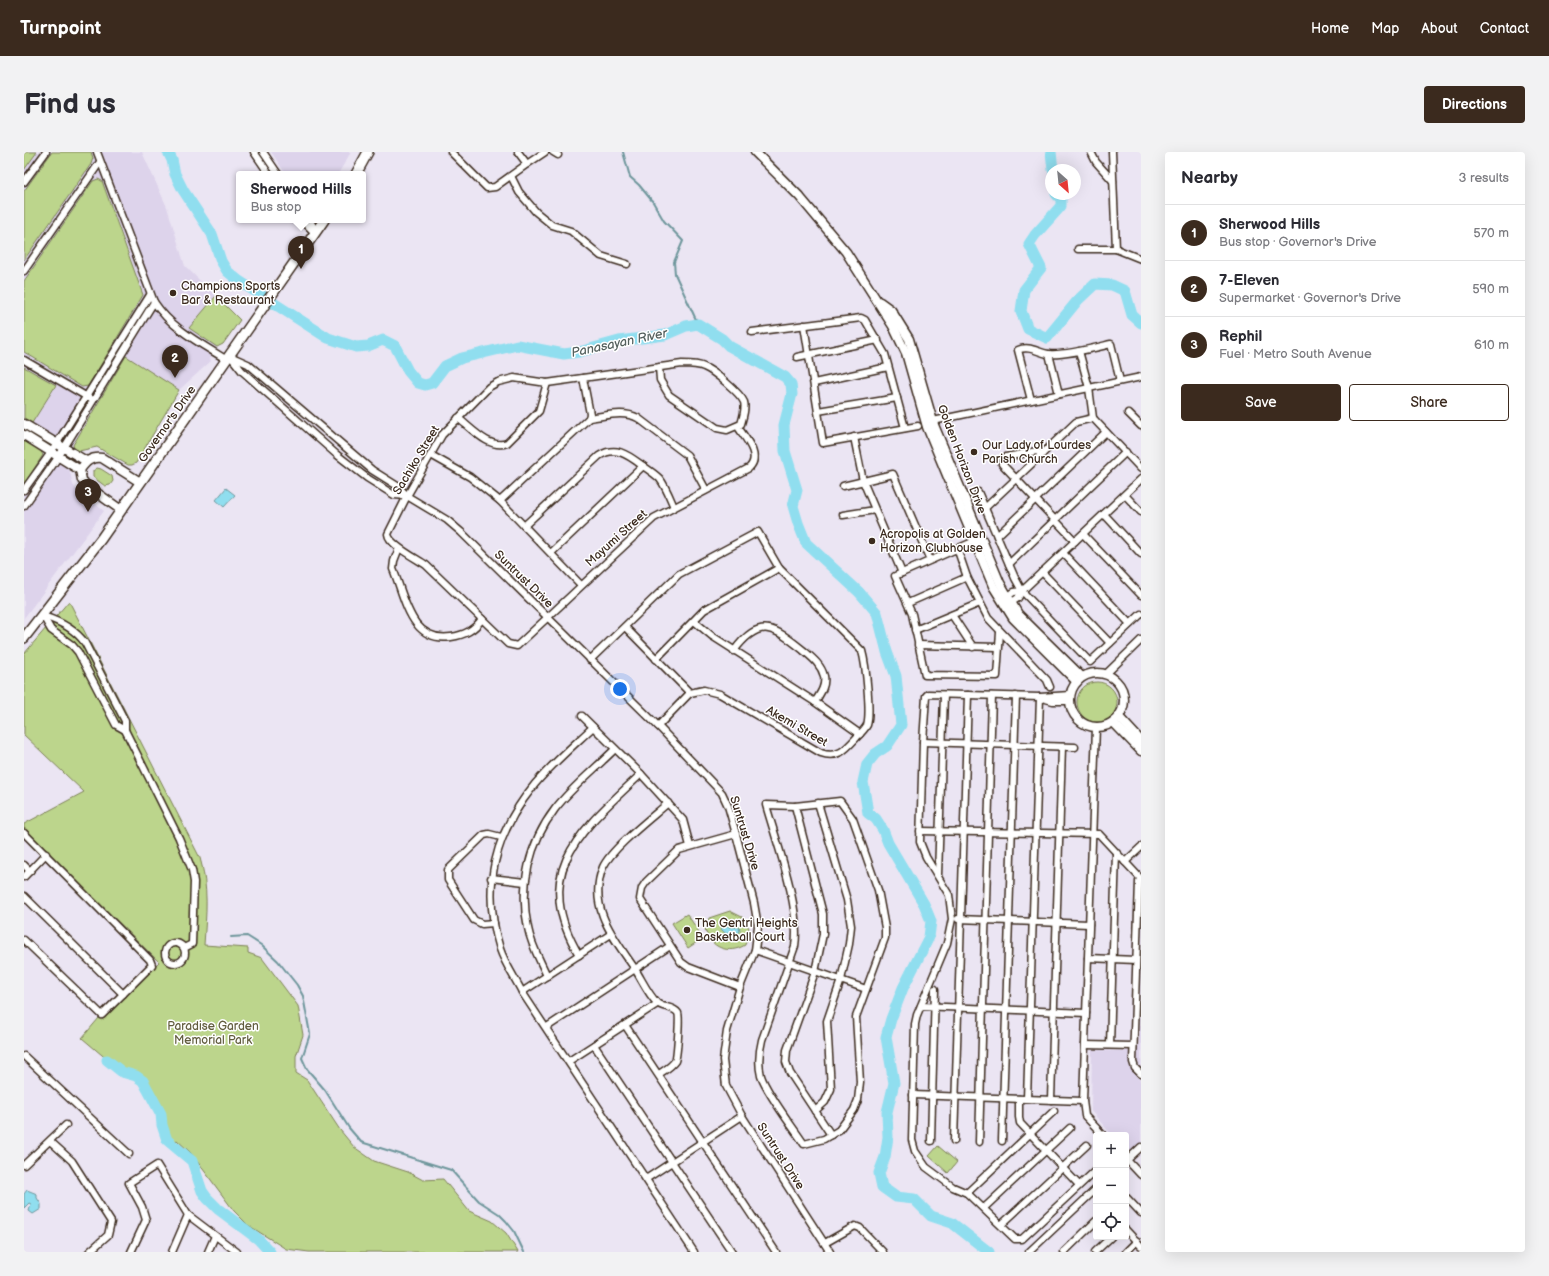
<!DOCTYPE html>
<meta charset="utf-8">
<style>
body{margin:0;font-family:"Balsamiq Sans",sans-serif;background:#f2f2f3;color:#2b2b33}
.controls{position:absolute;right:12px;bottom:12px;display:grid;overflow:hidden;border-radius:4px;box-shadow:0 4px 16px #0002}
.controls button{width:36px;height:36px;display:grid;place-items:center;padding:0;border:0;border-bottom:1px solid #e1e1e2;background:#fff;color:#2b2b33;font:20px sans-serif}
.compass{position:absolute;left:1021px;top:12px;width:36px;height:36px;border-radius:50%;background:#fff;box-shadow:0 4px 16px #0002;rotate:153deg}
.you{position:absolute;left:596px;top:537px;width:14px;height:14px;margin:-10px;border:3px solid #fff;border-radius:50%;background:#1a73e8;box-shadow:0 0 0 6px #1a73e833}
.badge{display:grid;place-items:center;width:26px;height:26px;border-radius:50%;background:#3b2a1e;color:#fff;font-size:13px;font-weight:700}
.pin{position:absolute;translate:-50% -33px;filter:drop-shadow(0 1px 2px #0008)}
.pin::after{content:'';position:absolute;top:21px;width:14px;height:12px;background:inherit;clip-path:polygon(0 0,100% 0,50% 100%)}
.popup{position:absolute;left:212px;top:19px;width:130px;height:52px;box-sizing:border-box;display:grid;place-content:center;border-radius:4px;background:#fff;filter:drop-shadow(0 1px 3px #0005);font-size:13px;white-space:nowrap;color:#7c7c81}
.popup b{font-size:15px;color:#2b2b33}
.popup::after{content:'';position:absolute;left:50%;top:100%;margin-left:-8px;border:8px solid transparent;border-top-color:#fff}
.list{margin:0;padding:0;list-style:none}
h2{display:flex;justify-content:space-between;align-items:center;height:52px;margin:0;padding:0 16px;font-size:17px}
h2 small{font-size:13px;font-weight:400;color:#7c7c81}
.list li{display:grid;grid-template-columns:26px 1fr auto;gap:12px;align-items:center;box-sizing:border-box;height:56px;padding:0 16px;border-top:1px solid #e1e1e2}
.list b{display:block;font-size:15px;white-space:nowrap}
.list p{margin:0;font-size:13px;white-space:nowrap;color:#7c7c81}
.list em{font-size:13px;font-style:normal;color:#7c7c81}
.actions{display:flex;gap:8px;padding:12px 16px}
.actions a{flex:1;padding:9px 0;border:1px solid #3b2a1e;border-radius:4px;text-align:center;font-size:14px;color:#3b2a1e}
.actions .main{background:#3b2a1e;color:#fff}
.icon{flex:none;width:22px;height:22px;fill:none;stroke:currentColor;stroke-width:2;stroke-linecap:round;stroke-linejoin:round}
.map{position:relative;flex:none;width:1117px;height:1100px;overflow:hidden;border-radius:4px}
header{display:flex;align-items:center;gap:24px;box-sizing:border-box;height:56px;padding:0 20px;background:#3b2a1e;color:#fff}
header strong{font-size:19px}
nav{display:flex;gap:22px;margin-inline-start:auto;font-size:14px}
.intro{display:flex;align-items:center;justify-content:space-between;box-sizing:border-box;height:96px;padding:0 24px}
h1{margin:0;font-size:28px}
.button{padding:10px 18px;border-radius:4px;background:#3b2a1e;color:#fff;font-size:14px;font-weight:700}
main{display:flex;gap:24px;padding:0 24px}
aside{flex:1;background:#fff;border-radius:4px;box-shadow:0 4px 16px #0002}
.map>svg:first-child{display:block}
</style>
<header>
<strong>Turnpoint</strong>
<nav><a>Home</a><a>Map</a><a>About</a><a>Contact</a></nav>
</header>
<div class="intro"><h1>Find us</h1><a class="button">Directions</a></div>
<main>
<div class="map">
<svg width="1117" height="1100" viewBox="0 0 1117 1100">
<rect width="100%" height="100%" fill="#ebe5f3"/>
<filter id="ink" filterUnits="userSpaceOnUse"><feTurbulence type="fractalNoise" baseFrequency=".025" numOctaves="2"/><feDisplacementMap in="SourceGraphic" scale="8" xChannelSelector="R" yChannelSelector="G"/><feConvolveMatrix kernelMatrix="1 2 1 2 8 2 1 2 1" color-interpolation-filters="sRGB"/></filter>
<g filter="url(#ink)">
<g fill="#ddd3eb">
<polygon points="0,0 118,0 143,55 161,114 216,168 199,192 193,195 186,206 187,209 155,238 111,313 104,313 73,294 67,295 57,299 50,297 40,312 45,316 49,333 52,337 80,359 0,466"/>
<polygon points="247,0 327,0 314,22 262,22"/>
<polygon points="1117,863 1117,917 1113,909"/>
<polygon points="1068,898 1105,899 1105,911 1108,920 1117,929 1117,991 1106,1002 1102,997 1102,983 1088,983 1067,959"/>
</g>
<g fill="#bcd58c" stroke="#7c8055">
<polygon points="0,0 13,0 0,18"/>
<polygon points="28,0 67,0 69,6 67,12 0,108 0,39"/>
<polygon points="74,27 78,29 119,143 64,234 58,235 0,200 0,129 69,29"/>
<polygon points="192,144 216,168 199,192 193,195 165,176"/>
<polygon points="102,204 155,238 112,311 108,313 104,313 73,295 55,299 50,296 49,293"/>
<polygon points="0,215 32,233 8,271 0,266"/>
<polygon points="0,288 16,298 19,303 0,332"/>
<polygon points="73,316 77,317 88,324 89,329 86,333 81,334 69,325 69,319"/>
<path d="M45,449l131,257c9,31 6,55 4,87l44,3v5l14,5 36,48 5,29 -7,21v17l11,7 33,50 14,17 20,14 34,11 15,8 20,-1 26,32 23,10 14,12 12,19h-209l-23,-3 -38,-24 -14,-14 -43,-58 -14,-13 -6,4 -6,-10 -4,-20 -18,-33 -7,-5 -14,-4 -40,-34 17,-20 3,2 57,-58 -135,-133v-5l60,-32 -60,-57v-81z"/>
<circle cx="1073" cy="550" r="20"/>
<path d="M706,759l12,6 7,11 -4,17c-16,10 -35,3 -40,-16l4,-11z"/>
<polygon points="663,762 679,786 664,796 648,771"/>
<polygon points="914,994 933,1010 924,1021 905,1004"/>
</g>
<g fill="#90deef" stroke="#6e969b">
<polygon points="202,336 211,343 200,355 192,348"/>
<polygon points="702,772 705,775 715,775 716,779 714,782 708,780 701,781 697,777 699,773"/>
<polygon points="3,1038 13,1042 13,1046 17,1052 17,1057 9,1062 5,1059 7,1052 5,1051 0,1056 0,1042"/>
</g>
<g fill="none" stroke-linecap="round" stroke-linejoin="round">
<g stroke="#6e969b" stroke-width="2">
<polyline points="599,0 606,25 615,33 629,50 640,69 659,89 650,110 651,122 674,172"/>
<polyline points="207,785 223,784 237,793 254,809 273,833 279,844 286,882 278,906 283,917 301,938 325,976 337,990 427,1018 455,1049 475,1062 482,1069 490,1079 500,1100"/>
</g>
<g stroke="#90deef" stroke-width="11">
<polyline points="144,0 148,8 151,22 159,38 188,82 197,109 203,119 215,129 304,186 332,195 344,194 359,188 371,194 384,219 394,231 401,233 408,231 421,214 438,206 493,193 540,202 555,200 595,189 641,183 662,174 674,172 698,187 705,194 761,225 767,232 768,242 760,273 761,299 773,338 769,354 774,371 782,391 835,440 853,461 863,500 872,524 877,573 863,594 851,602 843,612 839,630 844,661 852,667 859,678 864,691 900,752 907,769 905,785 879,836 867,867 862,885 870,931 863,960 864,985 861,1005 855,1021 858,1035 872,1045 890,1047 907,1064 928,1071 965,1100"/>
<polyline points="1027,0 1029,18"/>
<polyline points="1032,42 1037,47 1037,54 1011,83 1005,92 1017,116 1000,138 997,159 1004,177 1023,186 1054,148 1071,132 1088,133 1101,139 1108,163 1117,171"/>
<polyline points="83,908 98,920 112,924 119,929 137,962 138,973 143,988 168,1009 178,1039 183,1046 194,1057 234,1087 246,1100"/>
</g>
<g stroke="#3b2a1e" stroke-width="9">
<g id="street">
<path d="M73,0l57,150c18,27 46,41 73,58"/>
<polyline points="230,0 245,22"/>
<polyline points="239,0 254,22"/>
<polyline points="427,0 463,36 471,35 503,12 494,0"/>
<polyline points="529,0 534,3"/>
<polyline points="1067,0 1072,10 1089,29"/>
<polyline points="1088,0 1092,97"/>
<polyline points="503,12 521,0"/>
<polyline points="487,24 495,40 512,60 528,73 547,79 577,104 603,112"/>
<polyline points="0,30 22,0"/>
<polyline points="278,68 291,81"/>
<polyline points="286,68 291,79"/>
<polyline points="1054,97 1092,97 1117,107"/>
<polyline points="0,119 76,10"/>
<polyline points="780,173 799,291 894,274"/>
<polyline points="728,180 837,166 841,168 861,202 881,276"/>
<polyline points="1055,199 1065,236 1069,266"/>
<polyline points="1025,202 1035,242"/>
<polyline points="206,204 224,212 348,318 375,335 383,344 423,368 437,380 634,574 698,641 704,654 712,682 730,751 734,774 731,798 716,835 703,879 699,908 702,934 718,964 806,1100"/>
<polyline points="207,205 218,219 312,302 343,326 370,343 383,344"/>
<polyline points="773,205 854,188"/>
<polyline points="0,208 65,246"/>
<path d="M635,215l1,13 9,15 48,33 10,2 14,-6c2,-7 5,-15 3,-22 -4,-9 -30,-31 -40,-35 -6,-3 -15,-3 -22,-3l-135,19 -33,-5 -16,4 -9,5 -47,48 -35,61 -19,38c1,11 28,24 38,31l82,79 9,2 137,-128 95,-50c13,-12 -4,-30 -11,-41"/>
<polyline points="790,231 864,215"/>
<path d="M1007,248l-13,-50c11,-5 19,2 30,4 16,2 46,-6 63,-10l9,37"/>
<polyline points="794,259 873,246"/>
<polyline points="1104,261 1117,274"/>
<path d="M434,266c13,10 32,32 49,25l32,-32 8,-28"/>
<path d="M565,266c17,-2 34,-8 49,0l49,37 19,35"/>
<polyline points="909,269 1117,225"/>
<polyline points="830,285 839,329 878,421"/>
<polyline points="407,303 446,325 476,349 557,433"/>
<polyline points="1018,303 1013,299 982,305 978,312 1051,389"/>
<polyline points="819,334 869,322 906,408"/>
<polyline points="0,338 28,299 126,143"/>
<polyline points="954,340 991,426 998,439 1066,510 1117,462"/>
<polyline points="1101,343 1117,360"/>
<polyline points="476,349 565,266 566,262 559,226"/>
<polyline points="0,354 35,304 130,150"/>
<polyline points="961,356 1052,270 1069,266 1117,317"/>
<polyline points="1080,362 1117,402"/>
<polyline points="819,363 851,358"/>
<path d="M500,374l75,-70c17,-11 29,-1 44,10 6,4 12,8 17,13 6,8 10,19 14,28"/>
<polyline points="1059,382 1117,443"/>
<polyline points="973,384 1082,280"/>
<polyline points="953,388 871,424 888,462 901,523 973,524 976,480"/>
<path d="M375,396l-5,13 -1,8c12,28 17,74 58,68 14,-2 23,-7 31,-18"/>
<polyline points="933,396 943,425 964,466 1023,528 1026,535"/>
<polyline points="527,401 619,314"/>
<polyline points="1039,401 1106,472"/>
<polyline points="985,412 1102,300"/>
<polyline points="1018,420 1086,491"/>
<polyline points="980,446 990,440 998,439"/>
<polyline points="884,451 943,425"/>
<polyline points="985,452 994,446 998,439 1117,327"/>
<polyline points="928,463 949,495"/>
<path d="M19,464c16,5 32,13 42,27l40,78v9l54,108 13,32 2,12 -2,62 -8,4"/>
<polyline points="19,464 27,478 48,493 54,500 92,573 101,578"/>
<polyline points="670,469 688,484 791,550 836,582"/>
<polyline points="601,475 666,541"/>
<polyline points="891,478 956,451"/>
<polyline points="894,493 974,495"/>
<path d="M710,499c26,-35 40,-24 69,-1 8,7 18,14 21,26 2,10 -4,18 -9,26"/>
<polyline points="632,507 680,458 755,416"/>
<path d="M566,508l89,-86 79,-42 21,36 83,83c4,14 9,62 5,74 -2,4 -7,9 -10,12 -11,12 -19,22 -36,16l-101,-59 -16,-4 -14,3 -32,33"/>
<polyline points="1082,522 1117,488"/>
<polyline points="1046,543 1016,545 904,542 902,544 899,590 896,690 902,705 925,743 928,767 923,791 893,863 891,872 888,988 891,999 902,1015 929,1035 943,1041 991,1087 998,1087 1072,1018"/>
<polyline points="1018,546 1029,549 1046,549"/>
<polyline points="558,564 617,622 659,668 666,694"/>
<path d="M569,575c-19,18 -41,37 -58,57 -41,50 -54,103 -35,165 5,15 15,29 22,43l172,260"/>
<polyline points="1072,575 1059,949 1061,964 1079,983"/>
<polyline points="899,590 1051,595"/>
<path d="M816,649l13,18 25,71 7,38v10l-29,79 4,65 -2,18 -4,10 -15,20 -15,9 -20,5c-11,-17 -37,-50 -43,-68 -3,-12 -2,-24 1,-36l33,-94c6,-39 -18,-102 -29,-141l29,1z"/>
<polyline points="771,654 799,762 799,782 791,820 763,898 762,910 766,921 807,983"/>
<polyline points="896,679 1075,682 1117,727"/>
<polyline points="0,681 126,808 128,813 78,863 0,788"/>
<polyline points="712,682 655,698 622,730 618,736 616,747 657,810 664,815 716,835"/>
<polyline points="1101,710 1117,695"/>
<polyline points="0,713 6,719"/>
<polyline points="914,723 920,543"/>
<polyline points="0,725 22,702"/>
<polyline points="467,726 501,730"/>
<polyline points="1117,727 1115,729 1109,910 1111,916 1117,922"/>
<polyline points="0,744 99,842"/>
<polyline points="934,767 1065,772"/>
<polyline points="470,771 458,772 450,768 424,728 424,718 460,683 465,682 477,685"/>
<circle cx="151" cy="801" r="10"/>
<polyline points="731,798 842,837"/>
<path d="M555,803c-50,-85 3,-125 62,-181"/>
<polyline points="1064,806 1112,808"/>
<path d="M523,824c-7,-16 -16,-31 -19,-48 -9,-41 1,-85 27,-119 15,-20 41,-41 60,-60"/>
<polyline points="498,840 587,782"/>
<polyline points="897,854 1062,861"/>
<polyline points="601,873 752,1100"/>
<polyline points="523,875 646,794"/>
<polyline points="570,893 708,1100"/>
<polyline points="1061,893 1109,894"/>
<polyline points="1086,893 1092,701"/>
<polyline points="0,904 105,1002"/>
<polyline points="545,909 633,852"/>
<path d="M635,922c6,-4 12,-7 16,-13 2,-4 5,-44 3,-48 -5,-7 -16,-5 -21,-10 -9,-9 -15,-23 -22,-34 -21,-31 -48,-62 -32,-102 9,-19 48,-49 65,-64"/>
<polyline points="889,943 1059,949"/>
<polyline points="995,947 995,965 996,971 1055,1033"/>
<polyline points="1003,947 1016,545"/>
<polyline points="1027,948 1038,595"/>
<polyline points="791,959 801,950 807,937 803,869 817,828 825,792 827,774 823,748 794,651"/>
<polyline points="26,989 48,1009 87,1070 84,1083 65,1100"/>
<polyline points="907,989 911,837"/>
<polyline points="930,989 944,543"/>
<polyline points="978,989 992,544"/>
<polyline points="955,990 968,544"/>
<polyline points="1102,1007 1117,1023"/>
<polyline points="1102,1009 1117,995"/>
<polyline points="0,1013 42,973"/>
<polyline points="622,1027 718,964"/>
<polyline points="943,1041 1030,959"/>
<polyline points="1102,1045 1117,1061"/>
<polyline points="960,1056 1046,976"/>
<polyline points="977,1073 1063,993"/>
<polyline points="1102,1078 1117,1094"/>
<polyline points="801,1091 831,1074 836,1076 859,1100"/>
<polyline points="107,1100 122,1068 118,1055 105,1031 133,1013 164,1063 213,1100"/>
<polyline points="148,1100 164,1063"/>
<polyline points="184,1100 191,1084"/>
<polyline points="1005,1100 1072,1037"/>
<polyline points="1040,1100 1072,1069"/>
<polyline points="1071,1100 1087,1085"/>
<polyline points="1102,1100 1113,1089"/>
</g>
</g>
<g stroke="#3b2a1e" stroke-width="11">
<g id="secondary">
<polyline points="731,0 775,44 822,100 869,174 882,201 903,275 969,434 989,466 1053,530"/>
<polyline points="856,150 867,158 885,187 910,273 976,431 994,462 1058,525"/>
<polyline points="0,272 62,309"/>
<polyline points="0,283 56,318"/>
<path d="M97,358l-35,-25 -4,-5 -2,-10c6,-9 11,-13 22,-12l38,24"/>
<circle cx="1073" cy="548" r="27"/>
<polyline points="1094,564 1117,589"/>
<polyline points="1089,570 1117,599"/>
</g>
</g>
<g stroke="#3b2a1e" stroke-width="12">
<g id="primary">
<polyline points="332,22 344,0"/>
<polyline points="0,486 77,387 300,68"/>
</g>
</g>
<use href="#street" stroke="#fff" stroke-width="6"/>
<use href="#secondary" stroke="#fff" stroke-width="8"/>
<use href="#primary" stroke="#fff" stroke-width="9"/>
</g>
</g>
<g fill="#3b2a1e" stroke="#fff" stroke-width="1.5">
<circle cx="149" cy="141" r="4"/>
<circle cx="950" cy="300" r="4"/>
<circle cx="848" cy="389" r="4"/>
<circle cx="663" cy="778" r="4"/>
</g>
<g text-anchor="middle" stroke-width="3" stroke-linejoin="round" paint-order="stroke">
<g font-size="12" fill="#3b2a1e" stroke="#fff" text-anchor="start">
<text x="157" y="138">Champions Sports<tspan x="157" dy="14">Bar &amp; Restaurant</tspan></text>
<text x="958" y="297">Our Lady of Lourdes<tspan x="958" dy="14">Parish Church</tspan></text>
<text x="856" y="386">Acropolis at Golden<tspan x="856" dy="14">Horizon Clubhouse</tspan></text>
<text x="671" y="775">The Gentri Heights<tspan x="671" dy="14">Basketball Court</tspan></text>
</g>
<g font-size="12" fill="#3b2a1e" stroke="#fff">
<text transform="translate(143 272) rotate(-55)" y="4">Governor's Drive</text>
<text transform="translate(938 307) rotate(69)" y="4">Golden Horizon Drive</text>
<text transform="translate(392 308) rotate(-59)" y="4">Sachiko Street</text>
<text transform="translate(592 386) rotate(-42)" y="4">Mayumi Street</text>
<text transform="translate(500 427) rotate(44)" y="4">Suntrust Drive</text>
<text transform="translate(773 574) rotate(30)" y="4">Akemi Street</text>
<text transform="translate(721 681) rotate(73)" y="4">Suntrust Drive</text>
<text transform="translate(757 1004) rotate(57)" y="4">Suntrust Drive</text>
</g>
<g font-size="12" fill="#625d3f" stroke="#fff">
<text x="189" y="878">Paradise Garden<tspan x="189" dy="14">Memorial Park</tspan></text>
</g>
<g font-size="13" font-style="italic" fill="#54605d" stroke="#fff">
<text transform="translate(595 190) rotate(-12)" y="5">Panasayan River</text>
</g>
</g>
</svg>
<div class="controls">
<button>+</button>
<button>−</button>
<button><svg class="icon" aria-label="locate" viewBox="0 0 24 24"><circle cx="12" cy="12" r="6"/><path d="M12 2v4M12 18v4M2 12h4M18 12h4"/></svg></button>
</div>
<svg class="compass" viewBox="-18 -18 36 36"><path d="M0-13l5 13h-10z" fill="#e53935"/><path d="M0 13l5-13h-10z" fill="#7c7c81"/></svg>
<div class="you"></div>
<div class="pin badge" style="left:277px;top:117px">1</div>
<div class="popup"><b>Sherwood Hills</b>Bus stop</div>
<div class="pin badge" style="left:151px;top:226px">2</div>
<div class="pin badge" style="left:64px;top:360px">3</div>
</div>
<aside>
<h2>Nearby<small>3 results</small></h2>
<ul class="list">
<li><span class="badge">1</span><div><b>Sherwood Hills</b><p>Bus stop · Governor's Drive</p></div><em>570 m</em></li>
<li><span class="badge">2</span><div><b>7-Eleven</b><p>Supermarket · Governor's Drive</p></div><em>590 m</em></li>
<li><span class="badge">3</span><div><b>Rephil</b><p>Fuel · Metro South Avenue</p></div><em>610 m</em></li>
</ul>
<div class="actions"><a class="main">Save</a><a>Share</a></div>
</aside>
</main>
